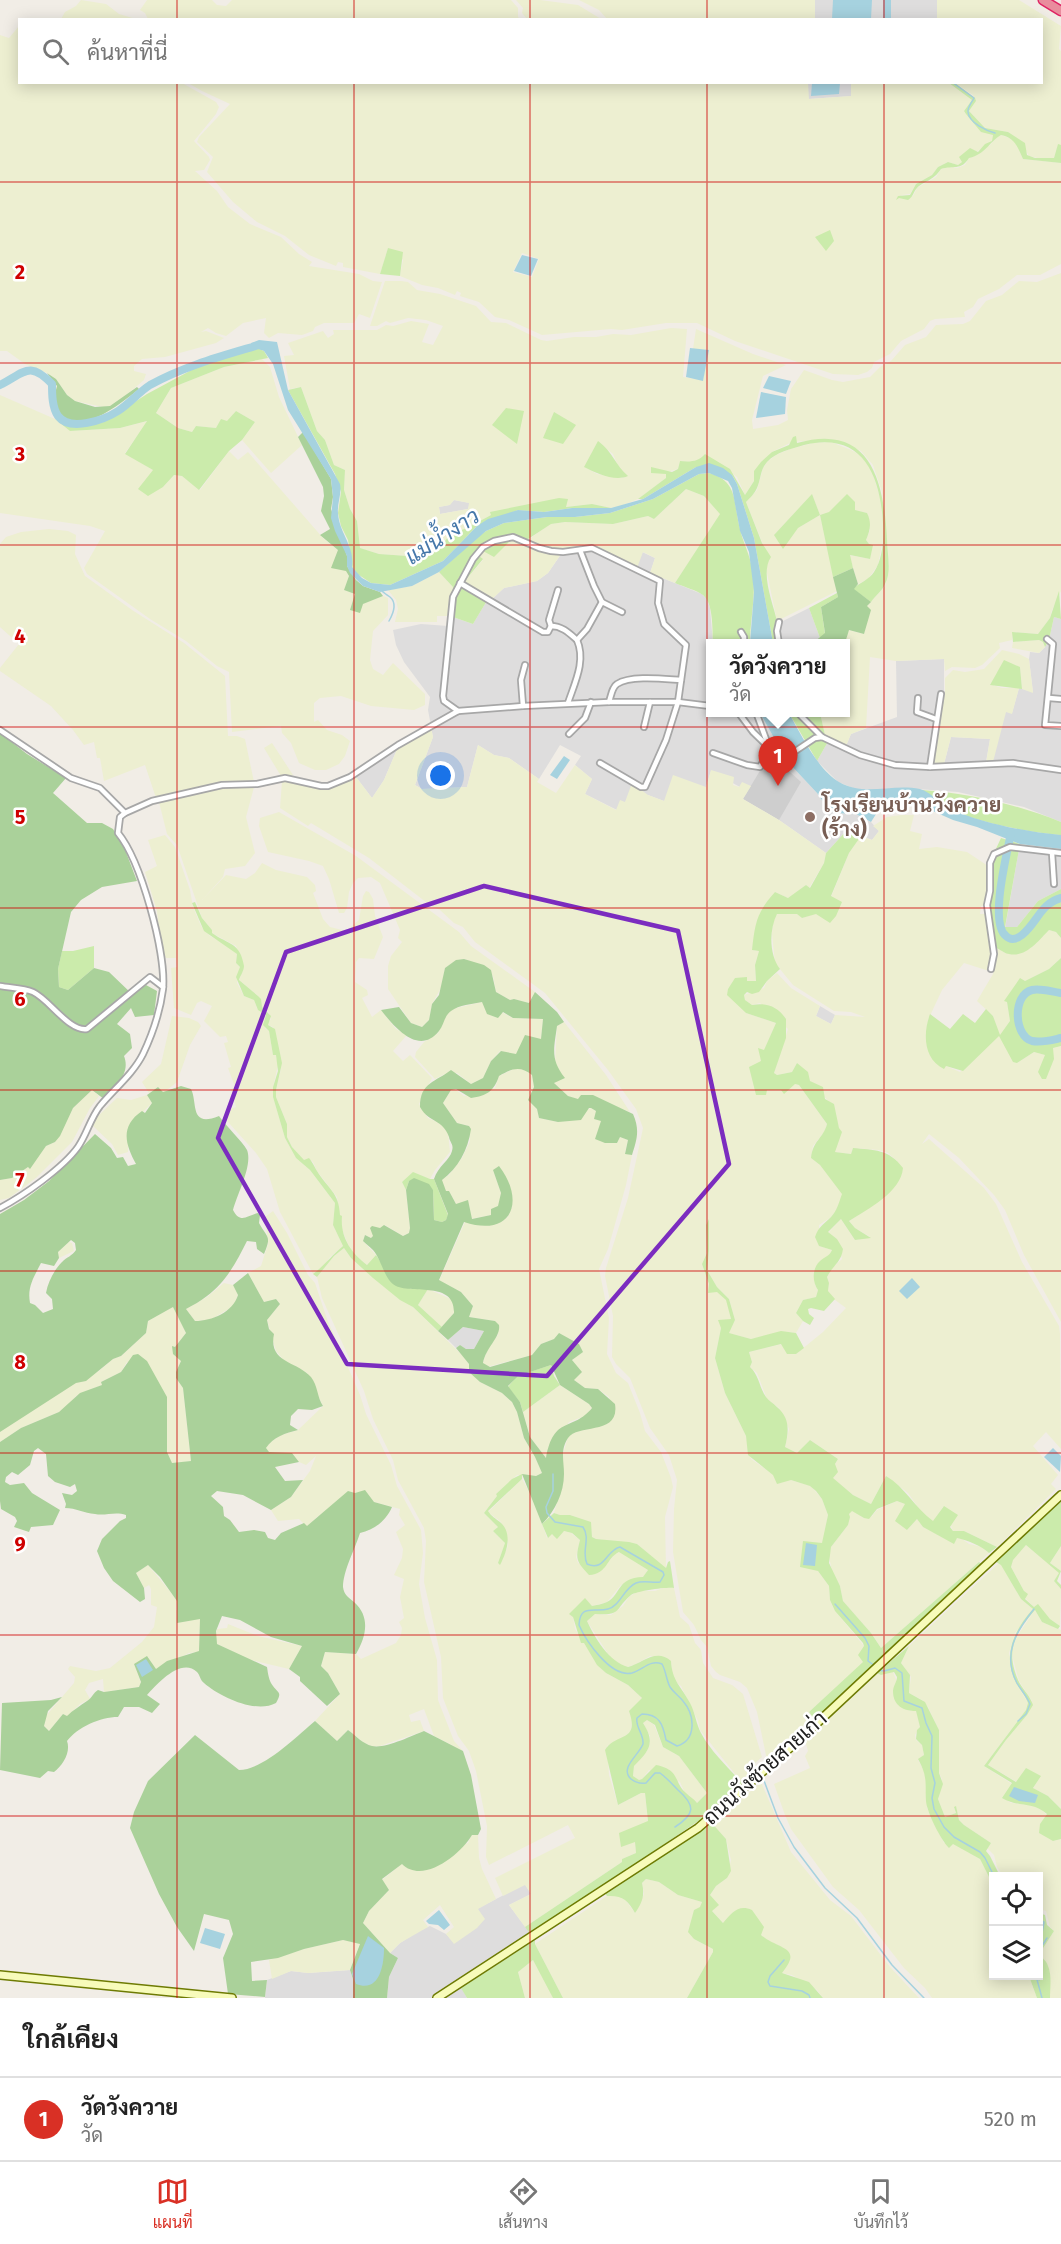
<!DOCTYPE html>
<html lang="th">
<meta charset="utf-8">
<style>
body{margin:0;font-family:"Fira Sans",Sarabun,sans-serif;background:#f2f2f2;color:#222}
.controls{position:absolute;right:18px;bottom:18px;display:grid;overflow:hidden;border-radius:0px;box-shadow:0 3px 15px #0003}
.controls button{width:54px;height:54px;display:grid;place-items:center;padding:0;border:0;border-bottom:2px solid #e0e0e0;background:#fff;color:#222;font:30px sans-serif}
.you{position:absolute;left:441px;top:776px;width:21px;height:21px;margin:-15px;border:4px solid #fff;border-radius:50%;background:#1a73e8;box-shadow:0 0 0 9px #1a73e833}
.badge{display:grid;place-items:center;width:39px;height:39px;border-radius:50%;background:#d93025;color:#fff;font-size:20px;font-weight:700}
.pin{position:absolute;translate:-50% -50px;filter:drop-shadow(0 2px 3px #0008)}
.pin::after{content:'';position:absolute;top:32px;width:21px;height:18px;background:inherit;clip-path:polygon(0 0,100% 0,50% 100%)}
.popup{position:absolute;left:706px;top:639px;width:144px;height:78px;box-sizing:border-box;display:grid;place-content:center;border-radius:0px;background:#fff;filter:drop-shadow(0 2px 4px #0005);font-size:20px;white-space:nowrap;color:#767676}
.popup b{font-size:22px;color:#222}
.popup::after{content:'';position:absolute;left:50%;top:100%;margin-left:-12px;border:12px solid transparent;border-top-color:#fff}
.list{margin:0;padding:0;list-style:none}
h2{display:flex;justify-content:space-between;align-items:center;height:78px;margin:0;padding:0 24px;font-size:26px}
h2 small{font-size:20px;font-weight:400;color:#767676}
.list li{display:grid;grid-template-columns:39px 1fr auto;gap:18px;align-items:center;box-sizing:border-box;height:84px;padding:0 24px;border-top:2px solid #e0e0e0}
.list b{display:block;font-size:22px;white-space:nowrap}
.list p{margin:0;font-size:20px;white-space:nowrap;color:#767676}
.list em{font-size:20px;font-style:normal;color:#767676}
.icon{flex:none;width:33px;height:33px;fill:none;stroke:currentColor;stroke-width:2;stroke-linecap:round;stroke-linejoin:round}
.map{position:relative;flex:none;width:1061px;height:1998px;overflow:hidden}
.search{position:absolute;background:#fff;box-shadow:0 3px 15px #0003;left:18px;right:18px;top:18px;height:66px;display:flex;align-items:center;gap:15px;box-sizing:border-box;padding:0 21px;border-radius:0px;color:#767676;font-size:22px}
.sheet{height:162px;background:#fff}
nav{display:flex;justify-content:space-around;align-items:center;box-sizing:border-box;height:84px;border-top:2px solid #e0e0e0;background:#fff;font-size:16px;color:#767676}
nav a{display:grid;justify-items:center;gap:3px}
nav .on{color:#d93025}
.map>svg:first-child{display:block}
</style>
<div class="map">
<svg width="1061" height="1998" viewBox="0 0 1061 1998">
<rect width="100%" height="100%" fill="#f1ede6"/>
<g fill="#dedddd">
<rect x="815" y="0" width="122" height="19"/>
<polygon points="808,83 851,83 852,96 808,99"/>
<polygon points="454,500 470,503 468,509 440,514 439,507 449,505"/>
<polygon points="589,545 610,553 636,567 642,552 655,558 650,573 702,594 707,599 710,608 713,643 710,644 710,712 760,713 787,761 817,793 829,810 835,813 856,814 871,822 879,831 872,840 847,830 826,853 779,820 743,799 740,787 711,771 706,787 664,801 648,795 625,802 617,810 585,794 592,779 575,765 581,756 560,745 539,779 509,758 494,755 478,745 467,787 422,789 415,785 433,737 428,710 430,697 404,662 396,645 393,630 421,624 448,626 450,616 473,624 488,599 491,600 504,588 537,581 548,573 564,550 580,548"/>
<polygon points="809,608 820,638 813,643 782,643 779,632 781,622"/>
<polygon points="1054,617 1061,619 1061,822 1024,807 958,792 904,788 861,791 838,782 817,761 830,738 846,746 851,734 897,717 896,661 944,659 944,764 951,737 990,739 986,762 1006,711 1012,713 1019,688 1033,692 1029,659 1030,652 1039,653 1045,647 1049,640"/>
<polygon points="398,747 384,780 372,798 356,777"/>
<polygon points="1020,844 1061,849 1061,889 1038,901 1017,927 1005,928"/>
<polygon points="820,1006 835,1015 831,1024 816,1016"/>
<polygon points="463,1327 484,1331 474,1349 466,1349 460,1345 456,1348 448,1340"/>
<polygon points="525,1884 531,1894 509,1905 535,1940 462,1988 467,1998 387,1998 389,1977 398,1958 390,1953 400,1943 419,1931 430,1926 446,1934 454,1943 477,1909"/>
<polygon points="350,1970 353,1979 353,1998 265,1998 267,1980 291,1971 308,1973"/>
</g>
<polygon fill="#cecece" points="770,754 801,782 779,820 743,799"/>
<g fill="#edefd1" fill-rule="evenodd">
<polygon points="81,0 106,4 119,14 136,19 61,19 65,12 76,6"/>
<polygon points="147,0 212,0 217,5 226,6 232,0 511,0 518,8 518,17 520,19 148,19 145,13 140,10"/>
<polygon points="516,0 540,0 578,5 601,19 527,19 522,13 523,8"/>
<polygon points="579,0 815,0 815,19 607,19 599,10"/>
<polygon points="937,0 1019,0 1061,26 1059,49 1061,51 1061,145 1058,145 1054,158 1042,159 1029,156 1020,141 1008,132 985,128 969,111 976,101 973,95 955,83 1042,82 1042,20 937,19"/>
<polygon points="19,26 20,82 182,83 216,102 219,107 216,114 194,141 209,157 210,160 204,170 195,171 217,191 228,207 250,224 281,237 299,254 312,262 309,266 359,274 373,281 382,282 370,318 359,314 354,323 324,323 315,327 313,331 302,335 278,333 269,338 264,333 266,318 243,323 226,336 216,333 208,328 201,332 206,331 224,338 216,343 165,357 142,359 134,366 134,371 146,374 144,380 118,402 110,406 103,407 75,401 67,395 56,379 47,373 25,364 7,351 0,351 0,35 9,38"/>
<path d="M808,82l1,17 42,-3v-13h98l23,17 -8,11 2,3 27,21 -1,6 -34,24 -10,-3 -10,5 -6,8 -16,9 -6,10 -8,1 -3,3 14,-2 4,-8 19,-11 5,-8 8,-3 8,2 8,-3 4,-7 21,-13 7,-8 4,-2 11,4 5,6 6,14 38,4v101l-21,11h-23l-18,14 -21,10 -5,8 -9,5 1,5 -30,2 -5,2 -6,8 -23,12 -11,13 -16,8 -2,6 -5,4 -9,3 -25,-1 -98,-33 -38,-18h-31l-44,7 -11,-1 -69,6 -33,-15 -14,-3 -16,-15 -19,-6 1,-3 -4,-2 -2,4 -17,-7 -16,-3 -22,-9 3,-16 -15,-12 -8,26 -37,-7v-4l-5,-1 -2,4 -27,-11 -24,-19 -28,-14 -24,-20 -26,-30 6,-15 -16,-15 2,-5 31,-33 -28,-13 -14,-8zM522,253l17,6 -7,18 -19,-5z"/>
<path d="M1061,273v318l-9,19 -2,8 -12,16 -25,-2 -1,8 -13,3 1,5 -18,17 -7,3 -23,-1 -7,4 -1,-12 -48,2 -26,-4 -4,71 -15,6 -5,12 -21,-11 -5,-22 26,-1 -1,-69 3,-13 16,4 2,-27 19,-21 4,-22 -7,-72 -9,-27 -12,-14 -30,-12 -39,3 -20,10 -27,43 -8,-18 -32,-23 -4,5 -10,3 -11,-1 -2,8 -12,3v6l-28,21 -17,7 -10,2 -19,-4 -101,11 -24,13 -17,6 -12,17 -16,6 -43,-3 -20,-6 -2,-27 -7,-12 -6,-19 1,-20 -11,-5 -9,-25 -8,-9 -16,-44 -11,2 -6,-33 10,-1 -6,-12 35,-12 5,7 6,-4 -1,-4h44l9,-5 7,1 18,-5 18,3 -7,18 11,3 10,-19 -17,-6 -18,-2 -18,5 -4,-2 -9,5h-7l15,-45h16l7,1 9,8 23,4 36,12 15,16 15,1 35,17 6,1 27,-4h22l17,-3 18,1 40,-7 16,1 -4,48 20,3 5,-30 -15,-1 3,-20 57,25 33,11 -23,11 -11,44 1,9 25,-4 10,-5 -1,-10 4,-21 13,-19 28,10 11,2 27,-5 10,-10 11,-6 14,-16 21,-8 10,-12 27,-1 7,-3 16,-20 16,-6 17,-14 18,1zM598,442l15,12 5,12 9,10 -5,2 -25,-4 -12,-7zM454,500l15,3 -1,6 -28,5 -1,-7 11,-2z"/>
<polygon points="262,359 270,367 279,397 302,445 271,473 242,440 255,422 236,411 227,422 216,428 196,426 192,432 178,428 156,413 171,388 224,367"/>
<polygon points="0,395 55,419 70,431 120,428 148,421 125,453 153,470 163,487 174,475 182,476 200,490 229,451 238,460 248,452 323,538 338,550 356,594 362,604 383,596 388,598 388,615 373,631 370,660 373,669 383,675 393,663 425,694 425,705 414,710 371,706 341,696 320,698 314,703 314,722 318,720 327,730 342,735 350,741 345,756 339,764 326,770 315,770 299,763 291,743 282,733 281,726 232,732 229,672 217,666 186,641 150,619 87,574 84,568 105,531 90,526 0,513"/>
<path d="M831,442l20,8 9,5 11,13 11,36 2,30 -6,31 -10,14 -10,5 -9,-29 21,4 -1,-15 -3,-4 4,-10 -3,-17 -13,-3 -7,-15 -18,18 -9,2 17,76 -60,30 -10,-48 -1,-21 -20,-50 11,-12 6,-22 4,-6 9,-7 14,-6 23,-6zM812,495l8,20 -22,13 -24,7z"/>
<polygon points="686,489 704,496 721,514 675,583 650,573 655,558 643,552 637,568 610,553 589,545 580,548 564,550 550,548 528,540 550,524 565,522 613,524 648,516 654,519"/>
<polygon points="49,529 68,531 76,535 75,554 85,576 132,610 184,643 225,676 228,736 237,736 245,739 254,782 233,783 156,798 145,765 104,781 100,758 97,758 94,742 84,745 73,730 51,706 0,671 0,668 19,644 0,627 0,544 6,537 21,532"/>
<polygon points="513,538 540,551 561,554 548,573 537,581 504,588 491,600 464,582 483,560 479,556 483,551"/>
<polygon points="439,572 453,587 450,616 437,616 437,622 395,622 398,609 396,600 388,590 412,586"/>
<polygon points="1039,640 1043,642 1045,647 1039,653 1012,648 1013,642"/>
<polygon points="1002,650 1019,654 1029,659 1033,693 1022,689 1020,667 990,684 1002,688 1019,688 1012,714 1006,712 993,762 986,763 990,739 951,737 944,764 933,764 945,692 945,678 953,670 965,672 984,669"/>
<polygon points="431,728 433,737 415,785 422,789 467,787 478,745 494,755 509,758 539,779 537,782 556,793 575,765 592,779 585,794 616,810 620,800 625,802 632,783 648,795 664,801 673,775 706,787 711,770 734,777 733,785 739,787 742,782 751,786 743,799 779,820 826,853 824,863 809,888 806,885 792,897 788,898 775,892 752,950 759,951 755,965 756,982 747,981 747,978 736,980 728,989 746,1013 776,1023 764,1051 759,1049 767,1090 781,1090 795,1084 799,1085 827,1124 825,1131 813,1146 811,1158 820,1165 843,1194 836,1211 830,1218 819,1225 819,1246 832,1250 815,1285 818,1290 816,1297 803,1300 796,1313 803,1321 796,1333 788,1332 751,1339 728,1333 735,1320 729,1299 717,1287 707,1270 709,1251 706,1225 707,1253 702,1264 709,1284 727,1300 731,1319 721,1328 715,1358 725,1393 746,1436 751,1459 774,1475 811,1486 822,1499 828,1515 818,1571 829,1586 830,1600 835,1611 864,1646 864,1662 809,1712 812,1717 767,1760 757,1712 747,1688 740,1682 720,1675 716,1672 711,1666 707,1647 701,1640 694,1625 683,1612 673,1552 674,1509 677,1480 669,1455 650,1428 630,1378 616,1364 612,1357 613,1316 605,1276 606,1268 628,1198 642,1133 643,1128 636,1109 608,1070 545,993 475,942 463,927 454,923 440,910 431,906 369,858 311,823 308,826 280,808 282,781 325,788 356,777 372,798 384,780 398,747"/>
<polygon points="272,743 293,775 286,778 281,776 264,748"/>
<polygon points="232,786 254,787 246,817 255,853 245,866 225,869 223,877 202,900 226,875 246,879 255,873 262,863 276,870 307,877 315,885 316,891 313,893 323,919 330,927 346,931 359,920 363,896 366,891 369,892 373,899 375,916 383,937 374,959 359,958 356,962 355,982 367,990 368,995 362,998 372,1017 381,1010 396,1029 407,1035 393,1051 403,1061 410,1055 432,1078 419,1104 428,1118 444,1125 448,1132 450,1152 435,1170 430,1179 415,1174 402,1182 406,1190 410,1228 409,1233 403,1236 385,1225 371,1238 365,1235 363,1241 376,1255 367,1265 353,1254 347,1242 341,1227 337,1197 317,1171 313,1162 309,1159 304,1161 292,1147 287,1137 287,1124 276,1097 276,1090 281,1069 273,1027 268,1025 268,1023 271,1019 268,1011 262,1007 258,996 239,980 243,970 243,964 236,946 212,933 212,930 202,918 177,845 167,834 159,802 200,791"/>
<polygon points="279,812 356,856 459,932 471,946 535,992 529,1003 514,999 510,1000 496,992 493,976 465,959 457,960 445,968 441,988 432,1004 429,1020 422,1027 411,1023 388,989 388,966 391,956 402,942 398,938 400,930 380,883 371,877 358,878 353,883 349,892 347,908 344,913 339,913 329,879 323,866 309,861 268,852 259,826 260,818"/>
<polygon points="901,815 914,815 910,831 922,834 919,849 937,847 967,852 988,866 989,893 986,905 981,906 980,914 985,914 990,931 993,955 989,971 964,963 942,990 928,1020 946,1066 960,1072 999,1035 993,1016 977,1001 993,974 997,947 1005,953 1030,948 1049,930 1056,932 1061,938 1061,958 1049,969 1025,981 1007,1002 1017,1063 1034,1052 1045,1055 1053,1048 1061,1046 1061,1322 1024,1255 1005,1210 994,1195 959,1158 929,1134 922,1144 929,1139 984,1188 996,1204 1022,1262 1059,1326 1060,1334 1061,1449 1046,1432 1033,1446 1058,1475 1051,1484 1056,1489 997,1547 964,1531 953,1531 943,1507 933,1522 922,1513 908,1493 886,1476 871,1504 853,1495 832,1478 835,1464 838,1459 810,1440 797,1454 785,1447 789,1429 779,1408 767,1399 757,1373 750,1367 752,1362 749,1352 782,1344 796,1354 823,1332 846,1308 831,1297 828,1291 829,1283 827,1277 831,1269 842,1259 837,1239 828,1233 841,1219 855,1240 870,1237 855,1228 849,1221 863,1212 897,1161 888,1153 879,1150 853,1148 851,1154 835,1152 839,1128 830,1103 810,1081 797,1063 792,1072 777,1075 774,1073 788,1029 760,1003 752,1005 745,1000 744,995 764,988 767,981 777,973 791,988 820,1006 816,1016 831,1024 835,1015 865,1017 851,1012 834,1011 793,985 775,963 772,934 773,921 777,914 798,914 802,918 817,913 830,923 831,897 849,853 861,836 872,840 879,831 873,826 887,817"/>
<polygon points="165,835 175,847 190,890 193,907 201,926 210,936 227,945 237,954 236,963 240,967 237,983 244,996 254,1000 257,1008 266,1015 264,1021 265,1028 269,1031 273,1055 276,1055 278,1065 273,1087 273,1097 285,1138 296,1158 310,1170 335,1203 333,1225 343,1246 330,1257 323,1267 313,1274 280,1212 267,1169 256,1153 228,1122 225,1115 229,1113 228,1110 236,1107 231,1089 235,1087 228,1068 231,1067 224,1043 228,1042 226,1036 220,1037 204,1021 212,1006 201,1001 197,1003 191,1015 174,1008 171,968 177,967 176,958 166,958 161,951 157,911 145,872 157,866 148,840"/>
<polygon points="482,1002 513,1018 543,1019 541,1040 516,1055 500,1051 491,1061 483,1078 471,1084 457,1073 445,1074 435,1079 415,1057 416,1052 424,1042 438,1033 447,1014 452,1009"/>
<polygon points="172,1016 189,1018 198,1022 201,1026 190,1045 177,1082 163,1093 158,1087 149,1093 142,1082 161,1064"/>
<polygon points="564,1022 606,1075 630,1112 590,1097 579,1100 568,1096 554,1083 557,1026"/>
<polygon points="516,1068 526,1070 532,1075 534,1086 529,1100 537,1109 539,1118 558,1122 591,1108 596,1111 601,1120 605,1143 617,1143 620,1137 628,1140 625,1153 632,1155 626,1185 608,1249 599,1269 609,1318 607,1354 616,1373 628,1383 640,1413 645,1431 661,1452 671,1478 673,1487 665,1517 666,1569 637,1544 596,1539 592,1537 590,1522 570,1515 560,1515 554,1513 563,1481 562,1457 568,1437 574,1432 602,1426 614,1416 609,1397 598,1389 585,1388 574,1380 572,1361 577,1355 571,1339 564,1337 554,1339 541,1344 532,1355 487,1367 483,1363 484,1359 489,1346 498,1335 495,1321 469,1317 473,1306 461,1292 439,1281 465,1222 507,1218 512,1207 512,1196 493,1170 501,1193 499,1206 491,1215 471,1219 456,1204 449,1191 446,1192 441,1180 449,1175 462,1158 470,1141 469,1126 457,1123 443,1103 451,1090 455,1089 464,1096 495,1088 499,1076"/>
<polygon points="92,1090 99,1096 90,1108 72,1142 37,1177 9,1198 0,1200 0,1180 12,1178 28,1167 46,1146 55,1142 73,1108"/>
<polygon points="147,1095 152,1103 129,1126 128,1152 118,1155 112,1144 92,1125 97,1117 117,1098 131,1100"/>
<polygon points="273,1211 287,1233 308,1275 315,1283 327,1319 360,1395 366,1414 391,1465 397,1486 421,1530 423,1553 419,1584 425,1618 437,1660 438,1700 454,1741 463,1751 434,1736 424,1709 409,1715 411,1722 420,1720 424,1731 380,1746 371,1746 363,1742 348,1730 337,1741 315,1721 340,1694 328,1673 321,1666 325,1652 356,1654 361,1659 396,1643 401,1635 402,1628 399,1622 404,1618 400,1597 404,1579 394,1575 402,1558 403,1549 396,1532 405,1525 399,1515 400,1509 374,1502 361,1492 355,1493 317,1517 307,1527 299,1519 278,1521 271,1510 291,1497 310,1471 316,1456 306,1465 299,1462 292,1453 268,1452 266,1448 268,1444 281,1435 298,1430 323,1406 307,1373 286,1363 276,1351 267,1320 280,1304 276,1299 264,1302 248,1273 261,1266 268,1244 265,1217"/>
<polygon points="69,1242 72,1243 74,1251 59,1258 58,1252"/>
<polygon points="344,1248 351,1258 382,1285 413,1307 462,1355 469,1364 470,1372 480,1382 502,1393 512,1402 517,1412 524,1438 535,1457 542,1473 536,1476 517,1475 496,1494 497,1496 484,1513 498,1527 493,1531 505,1543 498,1564 507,1549 508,1543 501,1522 488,1512 522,1479 534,1500 547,1538 551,1534 564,1531 572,1533 572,1534 580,1540 576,1557 578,1563 601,1571 615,1554 620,1552 648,1570 643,1578 621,1585 607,1602 592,1606 585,1599 575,1608 573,1617 575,1629 598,1665 606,1673 628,1685 643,1699 632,1720 631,1731 627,1735 607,1746 609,1775 618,1805 641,1793 645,1793 648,1822 621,1846 635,1841 636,1853 622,1859 622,1862 525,1927 509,1905 531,1894 525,1885 503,1896 495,1878 575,1838 568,1825 489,1865 486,1857 487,1826 476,1771 469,1751 458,1736 443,1698 441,1657 424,1582 426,1541 424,1528 398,1480 393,1460 373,1419 364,1391 322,1298 317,1277 334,1256"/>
<polygon points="224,1283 233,1285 238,1294 236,1301 232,1307 210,1320 195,1321 186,1309 207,1297"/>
<polygon points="428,1289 451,1299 455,1304 454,1313 442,1327 418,1305"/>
<polygon points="174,1306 186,1333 175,1347 181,1361 176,1372 176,1378 183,1388 191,1461 172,1464 167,1452 165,1418 167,1407 127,1362 121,1372 101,1382 102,1385 76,1396 67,1407 59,1412 21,1428 0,1442 0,1432 3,1429 76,1382 99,1371 113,1359 121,1356 146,1333 148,1321"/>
<polygon points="560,1385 589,1404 592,1408 585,1416 569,1422 547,1459 530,1437 523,1412"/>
<polygon points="897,1501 905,1504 907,1530 917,1519 923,1527 954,1543 957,1538 962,1539 969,1544 982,1547 989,1553 881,1648 871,1633 843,1601 840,1586 832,1571 829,1557 831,1547 848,1525 849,1514 852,1510 864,1518 872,1516 877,1510"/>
<polygon points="1026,1545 1060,1573 1054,1581 1061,1589 1060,1626 1050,1619 1038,1605 1034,1607 1025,1598 1024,1591 1011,1567 1012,1560"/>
<polygon points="1061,1546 1061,1571 1050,1563"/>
<polygon points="998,1564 1001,1564 1021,1599 1033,1609 1015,1633 1009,1653 1016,1683 1028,1703 1026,1710 984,1766 1012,1784 1003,1798 1011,1803 1038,1806 1047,1815 1053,1841 1061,1839 1061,1998 1050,1998 1049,1970 1040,1953 1054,1931 1050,1927 1046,1911 1039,1909 1038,1876 1003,1876 997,1867 994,1855 987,1848 991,1843 964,1825 959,1820 956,1807 954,1808 956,1813 945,1817 938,1799 942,1779 939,1773 939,1730 928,1707 922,1700 909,1693 911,1677 901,1663 909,1646"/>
<polygon points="148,1565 173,1595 177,1601 176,1610 200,1619 199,1652 189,1653 156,1670 148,1657 134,1664 141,1683 139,1687 104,1692 103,1679 89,1683 85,1690 90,1699 80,1704 67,1717 63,1714 49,1731 44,1726 45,1717 74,1683 75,1677 68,1669 70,1666 96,1671 110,1668 142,1642 154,1627 157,1607 151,1605 151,1589 149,1585 144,1588 136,1573"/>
<polygon points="666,1587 674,1588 680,1617 689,1625 695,1643 701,1650 703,1663 713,1678 732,1685 743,1694 762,1757 755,1763 758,1771 743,1784 700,1730 698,1721 681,1686 675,1681 672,1675 671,1661 650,1656 634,1665 627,1667 619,1665 610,1657 587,1621 595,1614 611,1615 623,1606 629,1597 638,1591 655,1591"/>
<polygon points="1035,1610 1042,1622 1061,1630 1061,1809 1048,1796 1033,1788 1040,1777 1017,1782 988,1765 1006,1740 1027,1715 1032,1701 1019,1681 1011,1651 1013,1642"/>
<polygon points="228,1624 258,1636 302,1646 289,1669 247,1659 217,1644 215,1638 217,1629 227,1628"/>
<polygon points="893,1672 897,1682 893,1690 909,1711 916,1710 920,1727 915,1735 916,1740 922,1745 924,1755 918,1760 924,1771 927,1783 927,1808 944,1843 953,1843 980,1859 993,1885 994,1976 1029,1976 1037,1998 932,1998 925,1988 904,1968 859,1910 833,1887 791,1829 785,1815 774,1784 810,1768 805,1756 808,1751 805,1740 877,1673 881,1675"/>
<polygon points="647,1720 654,1725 663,1747 679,1756 707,1793 697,1803 685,1793 680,1782 649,1770 642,1779 639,1780 633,1776 634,1766 647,1751 650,1743 650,1736 643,1723"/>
<polygon points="761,1782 791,1852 830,1900 851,1916 890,1967 919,1998 823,1998 817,1990 792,1975 781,1973 780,1946 770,1943 761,1935 723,1923 712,1911 710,1895 716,1886 727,1878 731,1860 726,1839 713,1825"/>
<polygon points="472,1834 478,1835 479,1858 482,1869 496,1899 478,1909 485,1919 477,1928 454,1944 446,1934 454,1927 440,1905 423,1920 428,1927 400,1943 390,1953 363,1923 369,1911 389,1890 382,1880 403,1863 407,1868 468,1843"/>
<polygon points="646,1879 659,1882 678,1895 702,1902 694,1939 713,1949 713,1952 687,1998 563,1998 535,1944 607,1896 618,1895 624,1898 635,1913 644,1894 642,1883"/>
<polygon points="343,1940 360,1943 350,1970 308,1973 291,1971 272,1979 269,1960 304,1949"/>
<polygon points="533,1960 545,1981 553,1998 525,1998 518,1972"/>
</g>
<g fill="#cbebab" fill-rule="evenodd">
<path d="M949,83h6l20,15 1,3 -7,10 16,17 23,4 17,11 2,12 8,3h19l4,-14 3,1v18l-38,-4c-5,-12 -9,-22 -22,-24 -13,8 -15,19 -32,23 -8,13 -16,7 -28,11 -9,13 -16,11 -24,19 -4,4 -3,8 -9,12l-9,-2 -3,2 2,-4 12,-1 6,-11 16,-9 6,-8 10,-5 10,3 4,-3 -3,-5 11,-9 8,4 7,-8 7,-3 1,-6 -12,-3 -15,-18 -2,-3 8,-11z"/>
<polygon points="830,230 834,241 826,251 815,237"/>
<polygon points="388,248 403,252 400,276 380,274"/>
<polygon points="257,348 264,351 268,358 224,367 171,388 156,413 178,428 192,432 196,426 216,428 221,419 227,421 236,411 255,422 242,440 229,451 199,490 182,476 174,475 163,487 148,496 138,489 153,470 125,454 147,421 120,428 70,431 55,419 70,425 104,422 147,394 199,366"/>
<polygon points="301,387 317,431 325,440 334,465 345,470 344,490 350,509 357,521 360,548 379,554 422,557 438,551 450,534 467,528 491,515 490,512 559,498 568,499 566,507 592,504 611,508 572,508 544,512 518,510 477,526 443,561 390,585 371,583 353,571 348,540 341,526 338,513 341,492 335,474 288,390"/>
<polygon points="506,408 524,411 517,444 492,425"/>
<polygon points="554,412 576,425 563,444 543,438"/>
<path d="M796,436l1,7c74,-21 87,39 90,96 0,14 5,32 -2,45 -2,6 -10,12 -14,18l-18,-13c7,-7 16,-9 21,-17 9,-13 10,-34 9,-49 -3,-49 -21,-92 -79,-78 -13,4 -28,7 -37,17 -7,8 -6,17 -10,26 -2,5 -7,10 -11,14l16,41 9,14c-11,16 2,46 6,64l4,1 -2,10 3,11h-9l-19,-105 -17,-54 -5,-9 -36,-8 -53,32h-5l28,-21v-4l-15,-1v-6l21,5 6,-3 2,-8c10,1 18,1 25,-7l25,15 15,26 9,-14v-10l7,-9 11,-10 17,-7 4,-8z"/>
<path d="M598,441c15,11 17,24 30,35 -13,6 -32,-3 -44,-9z"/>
<path d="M709,473c30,8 24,30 31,56 3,14 10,25 12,40 5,25 -2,49 -2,74h-37c-1,-12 1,-39 -10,-48 -7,-5 -19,-8 -28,-12l45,-69 -16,-18 -18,-7 -32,30 -6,-3 -35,8 -48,-2 -14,2 -29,19 -9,-5 -19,19 -11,-6 -4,5 4,3 -19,23 24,17 -15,25 -23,-8 3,-29 -14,-15 36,-33 11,-8 18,-8 43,-6h28l35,-4 43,-14 46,-25z"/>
<path d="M812,494l8,21 9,-3 18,-18 8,8v8l12,3c5,10 3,18 -1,27l3,4 4,1 -3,14 -20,-4 3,13 -20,9 -13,-62 -22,13 -15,21 -9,-14z"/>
<polygon points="1059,591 1061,619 1054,617 1049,640 1045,647 1043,642 1039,640 1013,642 1012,632 1038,634 1050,618"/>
<polygon points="837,593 838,597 821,607 825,634 820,638 809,608"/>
<polygon points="1004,660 1020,667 1022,689 990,685"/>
<polygon points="789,713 820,713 825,735 830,738 817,761"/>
<path d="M921,790c49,3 94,14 140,32v13c-30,-2 -87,-13 -113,-27 -9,-5 -18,-12 -27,-18z"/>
<path d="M847,830l14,6 -12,17 -18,43 11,6 -6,14 -6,7 -14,-9 -14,4 -5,-4h-20c-8,16 -8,41 3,55l-13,12 -8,11 -7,2 -5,-2 -3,3 1,5 7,5c15,-3 26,2 34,14v19l-12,35 3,2 15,-3 5,-9 11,9 2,9 13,6 2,12 9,5 5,24 3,4 -7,20 16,2 2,-6c21,2 36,1 50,20 -2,24 -35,41 -54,53l6,7 16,10 -16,2 -14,-21 -13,13 9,7 6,10c-2,14 -10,16 -16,28l2,6 -1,8 7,8 -11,12 -13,-3 -3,1 1,5 5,4 -4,7 -7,-4 -7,-8 7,-13 13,-3 2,-7c-6,-8 -6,-22 2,-29 5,-5 9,-4 12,-11l-13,-4 -4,-9c4,-11 8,-12 16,-20 6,-6 8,-15 11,-23l-22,-29 -9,-7c2,-18 12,-19 16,-34l-28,-39 -4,-1 -11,10 -3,-4h-14l-1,5h-10l-7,-28 12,-6 -3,-13 6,2 12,-27 -30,-10 -19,-18 1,-6 7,-11 12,-1v4h9l-1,-16 4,-14 -7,-1c3,-26 4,-37 23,-58l13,6 18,-13 4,3 14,-25 2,-10z"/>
<path d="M1001,838l19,6 -15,83h12l21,-26 23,-12v49l-5,-6 -7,-2c-10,10 -23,28 -40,24 -7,-1 -10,-7 -17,-7l-7,-33 4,-21 -1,-27z"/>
<path d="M195,902l7,16 10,12v3c17,12 28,9 32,33 0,5 -4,10 -5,14l19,16 3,3 1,8 9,9 -3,9 7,4 7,34 -6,27v7l11,27v13l5,10 12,13 5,-2c4,5 5,8 8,13 11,18 22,21 23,44l2,1c-2,21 9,37 25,49l9,-10 6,9 29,25h17l-10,16 24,22 -4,4 -25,-24 -13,-7 -27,-22 -22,-20 -7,-10 -10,8 -17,21 -4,-3c11,-8 19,-19 30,-28l-10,-21 2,-22 -25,-33 -14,-12 -11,-20 -12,-41v-10l5,-16 -2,-16h-3l-4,-24 -6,-6 3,-10 -8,-5 -4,-10 -10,-4 -8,-19 4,-10 -4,-4 1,-9 -33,-23 -12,-28z"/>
<polygon points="94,946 94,968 68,990 59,987 58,969 62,951 73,951"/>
<path d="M1061,958v88l-8,2 1,11 -8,20h-4l-4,-7 7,-17 -11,-3 -17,11 -4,-1 -14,-26 -36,35 -17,-5 -2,3c-21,-10 -21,-36 -14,-55l20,15 13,-15 12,9 11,-14 7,7 7,19 10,-14 -3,-19 -3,-1 16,-23 5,3 24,-12z"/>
<polygon points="413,1172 430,1179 434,1179 448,1215 446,1220 442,1222 434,1220 433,1190 409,1181 406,1190 402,1182"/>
<path d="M709,1219v32l-2,19 10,17 12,12 6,21 -6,13 22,6 30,-8 15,2 8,15 -8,6h-9l-6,-10 -32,8 3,10 -2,5c9,8 9,20 16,30 3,4 7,6 11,10 13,11 12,24 8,40l12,6 13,-13 28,19 -3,5 3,8 -5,6 20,17 18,9 15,-28c19,11 29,32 47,45l11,-15 14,9 -8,12 3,4h11l33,16 -8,6c-7,-7 -22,-13 -32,-15l-3,6 -31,-17 -6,-8 -10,11 -12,-9 10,-17 -8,-3 -20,8 -8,10 -5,-1 -12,-7 -3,3 1,3 -2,8 -17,22 -2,16 11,23 3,15 28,32 10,15 98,-86 4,3 -168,155 -6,-8 54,-50 -5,-7 6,-9 -1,-3 -28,-32 -5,-11 -1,-14 -11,-15 -18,-4 3,-26 19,2 6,-28 -6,-16 -6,-8 -6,-5 -19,-6 -14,4 -4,-9 -25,-20 -2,-19 -21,-43 -10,-35 6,-30 -3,-8 13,-1 -5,-19 -9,-8 -9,1 1,-9 -7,-20 5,-11 -1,-28z"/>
<polygon points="551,1365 554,1376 560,1385 523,1412 520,1402 508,1387 517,1376"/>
<path d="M522,1474v5l-34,32c4,6 7,7 12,11 13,11 7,30 0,43l-2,-2 7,-20 -12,-12 5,-4 -14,-14 13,-17 -1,-2 16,-15z"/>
<path d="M1061,1500v46l-11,17 11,8 -4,10 4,4v4l-7,-8 5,-8 -33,-28 -13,15 -2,7 13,24 4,3 -3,5 9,8 4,-3 12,15 10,7 -2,3 -16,-7 -7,-12c-20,24 -30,39 -17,70 4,9 12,15 15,25l-6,10 -21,25 -18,25 28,17 10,-14 15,8 -8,12 15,8 13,13v30l-8,2 -14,-8 1,-9 7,-10c-15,-13 -28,-6 -45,-16l10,-15 -28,-17 42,-56 2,-7c-3,-8 -8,-13 -12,-20 -14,-28 -2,-53 17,-74l-12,-10 -20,-34 -5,-3z"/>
<path d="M554,1513l6,2h10l21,7 1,15 4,2 33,3 8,2 29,24 2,-6 2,-1 4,27c-8,-1 -37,3 -43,7 -17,14 -8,21 -36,19l-8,7c8,17 22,41 41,46 15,-4 28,-19 43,-6 1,20 10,25 19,42 5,9 6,21 11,30 10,19 28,35 42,51l-30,27 -182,124 -6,-8 97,-65v-3l14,-6 -1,-11 -14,5 -2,-14 29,-12 -3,-28h-4l-23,12 -13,-55c11,-18 35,-7 24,-39l13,-13 -14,-13 -22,-12 -9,-8 -13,-22h-3l-8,-26 -4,-3 16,-16 7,8c4,-1 11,-2 15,-4 15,-8 9,-24 36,-25l5,-7 -29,-18c-13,6 -11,22 -30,23 -13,-14 -14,-16 -9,-35l-8,-7 -8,-2 -7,8 -5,-5 -4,4 -6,-14zM647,1720l8,5 8,22 16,9 28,37 -10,10c-3,-4 -7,-6 -11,-10 -13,-11 -5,-23 -30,-28l-14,14 -3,1 -6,-4 1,-10c15,-15 22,-23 9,-43z"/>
<path d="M909,1646l-8,17 9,12 -1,18 16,9 14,28v43l4,11 -5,15 7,18 11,-4 -2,-6 2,-1 3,14 5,5 27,18 -5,8 4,5 10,20h-6l-1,9 -13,-26 -27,-15 -4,4c-8,-8 -22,-35 -23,-47 -1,-18 2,-24 -8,-42l6,-4 -2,-10 -6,-6 1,-9 3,-3 -4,-16c-12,0 -23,-5 -23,-20 0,-5 4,-9 4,-14l-3,-5 -13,3 -4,-2z"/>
<path d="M710,1821l16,18 5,32 -4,7 -11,8 -6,9 9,10 -7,6 11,12c9,-10 15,-19 29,-13l12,17 -3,8c17,15 43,11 21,38l27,9 14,16h-136l26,-46v-3l-19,-10 -6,-7 6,-22 6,-3 2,-5 -24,-7 -19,-13 -13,-3 -4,4c3,13 0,20 -7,30 -7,-13 -13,-18 -28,-17l-3,-4z"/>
<path d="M1039,1913l6,2 2,10 7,6 -14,22c2,7 6,6 8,13 4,9 2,22 2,32h-13l-8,-22h9z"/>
<polygon points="535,1940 535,1944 563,1998 553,1998 533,1960 518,1972 525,1998 467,1998 461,1988"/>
</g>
<g fill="#aad19a" fill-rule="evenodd">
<path d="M47,373l9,6 11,16 8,6 20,6 15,-1 27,-19 2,2c-18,14 -59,49 -79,24 -6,-9 -6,-17 -3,-27z"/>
<polygon points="303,432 331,479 333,497 331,509 347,556 347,566 356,580 363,586 380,592 383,596 363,604 360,613 350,610 355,594 344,590 349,576 346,571 331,568 338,550 320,535 330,529 321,511 324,496 323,487 298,437"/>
<polygon points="853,568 858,584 854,589 871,602 867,606 871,610 864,634 849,630 845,643 813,643 825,633 821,607 838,597 833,577"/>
<path d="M0,733l27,21 39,24 -13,15 34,30h15l11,6 11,18 13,34 -35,6 -21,13 -10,12 -13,57 1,18 9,3 26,-22 15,4 24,23 13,-10 11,6 -3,24 -19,2 -4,-9 -14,16 13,10 2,14 -8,8c7,18 -9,30 -20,43l-12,-9 -19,18 -13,28 -5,6 -9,4 -16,23 -2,-2 -16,11 -12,2z"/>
<path d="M464,959l20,6 7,5 5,22 14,8 4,-1 15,4 6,-11 22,20 7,10 -7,4c-3,23 -7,33 8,52l-11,5 14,13 10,3 3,-4h12l40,19c7,16 4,25 -1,41l-7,-1 3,-14 -8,-3 -3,6h-12l-10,-4 6,-18 -7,-2 2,-8 -5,-3h-2l-8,12 -23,2 -19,-4 -2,-9 -9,-9 6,-13 -2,-12c-12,-10 -21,-6 -33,1 -5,15 -12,20 -28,22l-15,-9 -5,1 -8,13 14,20 12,3 2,3c-3,21 -13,39 -29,51l4,11h3l7,13 12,-4 4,19 19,-4v-6l7,-3 3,-13 -8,-23 6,-4c27,35 13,72 -35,56l-25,58 22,12 12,14 -4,11 26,4 4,4c2,12 -13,22 -16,38l7,4 42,-12 9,-11 13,-5 5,-6 20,11 4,8 -11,8 10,12 -8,8 11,8 13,1 17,15c5,32 -37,19 -47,34 -8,12 -4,23 -4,36 0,19 -9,37 -22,50l-20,-50 14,2 6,-3 -7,-16 -11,-19 -7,-26 -5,-10 -10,-9 -22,-11 -11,-10v-8l-13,-16 4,-3 6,4h8l10,-18 -21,-4 -15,13 -10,-9 16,-18c1,-32 -40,-19 -58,-27 -12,-6 -14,-26 -23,-36 -3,-3 -7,-6 -10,-9l2,-6 6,3 2,-2 -3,-8 2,-2 8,2 4,-3 19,11 6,-3 1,-5 -4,-38 3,-9 5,-3 15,6 4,6 1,30 8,2 4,-2 2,-6 -14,-35c4,-13 16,-19 18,-28 2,-7 -2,-8 -3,-14 -6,-18 -20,-14 -29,-30 0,-25 16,-25 31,-37l20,14 12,-6 8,-17 10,-10 15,3 9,-19 16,4 2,-20 -30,-1 -10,-6 -5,6 -11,-4 -5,-12c-10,2 -23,3 -31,9 -7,5 -7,14 -12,20 -20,25 -44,-3 -58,-21l18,-3 12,16 11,4 7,-7 3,-16 7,-9 6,-27 11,-8zM551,1365l9,20 29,19 3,4c-20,24 -38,7 -46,50l-16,-21 -10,-35 -12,-16 10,-10z"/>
<path d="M181,1086l10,3c7,14 -2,39 28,27 7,10 23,25 28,34 6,15 -10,44 -14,60 7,14 14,6 25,3l2,2 -1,8c8,15 13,12 5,31l-7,-5 -1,-7 -9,-1c-10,20 -21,41 -40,55 -6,5 -14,9 -21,13l9,12c17,0 38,-9 43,-26l-5,-10 15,-12 16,29 12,-3 4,5 -13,16 2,9 5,5c-6,29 23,27 37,43 7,9 6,20 12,29l-11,4 -14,-1 -7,7 -1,9 8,5c-12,3 -25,7 -32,18l3,4 23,1 7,9 -24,5 10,14 18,-1 -12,17 -20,13 -28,-15 -26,-4 -6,5 12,11 1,9 6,4 9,12 15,-2 11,2 3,6 7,2 6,-7 23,-10 3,3 41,-35 7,2 10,-3 9,12 18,5c-6,14 -18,23 -32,26 -5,16 -17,38 -17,54 1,8 6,11 11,15 17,15 12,35 2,52l-31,-2 -4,14 7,7 12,21 -13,12 -27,-25v-4l-11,-8 13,-23 -31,-9 -31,-17 -18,-4 -6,15 1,13 50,23c1,7 2,14 6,19 6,8 9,6 3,17 -20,11 -56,-6 -72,-20 -4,-3 -4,-8 -7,-11 -16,-15 -40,12 -50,23l13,9 -8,9 -13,-6h-15l-6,10c-18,0 -40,10 -51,24 4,11 -4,24 -13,31l-6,-1 -8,7 -40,-8 2,-67 49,-3 11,-3 -14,14 -4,15 5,5 14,-17 4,2c6,-6 13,-10 20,-15 5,-3 6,-8 11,-11l6,2 35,-5 2,-5 -7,-18 13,-8 9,13 11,-8 32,-10 1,-32 -23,4v-22l-17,-24 -12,-12 -12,8 8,15 1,11 -5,3 -27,-21 -9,-13 -7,-17 5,-12 18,-18 6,-3v-3c-11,-4 -20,1 -31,-1 -11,-1 -19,-6 -30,-6l1,-4 -4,-11 10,2 5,-4 -2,-7 -5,3 -15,-5 -7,-6 -2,-22 -8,-6 -4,3 -4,14 -12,10 -6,-3 -6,5 -1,5 5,3 14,-2 8,10 28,17 -7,15 -22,2 -2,5 -15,-5 3,-6 -2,-4 -14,-8 -1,-8v-59l21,-14 38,-16 21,-19 22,-8 -1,-3 20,-10 12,-17 5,-1 9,7 20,36v55l5,11 19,-2 -8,-73 -7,-10v-6l5,-11 -8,-7 -1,-8 3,1 11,-14 -13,-26 -25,14 -2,12 -25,23 -8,3 -27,22 -10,2 -76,49v-218l24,-14 25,-19 46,-47 16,14 6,10 6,-1 5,9 8,-2c-11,-20 -16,-38 6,-53l3,2 7,-10 -5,-8 11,-8 5,5zM71,1240l4,3 1,7c-4,6 -9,7 -14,12 -8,8 -14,20 -16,31l6,6 1,10 -10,4 -8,-8 -5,-2c-3,-16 4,-26 11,-40l13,3 5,-8 -1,-6z"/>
<path d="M315,1721l22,20 11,-11c7,5 15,14 24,16 13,3 39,-10 52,-15l39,20 8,24 10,54 -3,6h-6c-11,19 -49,50 -70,29l-20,15 7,11 -20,21 -6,12 27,30 8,5 -9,19 -2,21h-34v-19l-3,-9 10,-26 -17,-4 -39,9 -26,9 -27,4 1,19 15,-1 -2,17 -37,-3 -5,-36 10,-24 -4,-14 -25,-6 -10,37 -17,-24 -18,-33 -29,-66 4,-16 14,-31 47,-46 44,35c24,0 57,-33 76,-49z"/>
</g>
<g fill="#a6d2df">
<polygon points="833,0 872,0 871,19 832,19"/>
<rect x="883" y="0" width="8" height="19"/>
<polygon points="812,83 840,83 839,94 811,96"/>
<polygon points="522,255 538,259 531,276 514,271"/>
<path d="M259,340l18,2 11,48 52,94c2,10 -3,19 -2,29 1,20 17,33 14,54l10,11 9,5 19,2 53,-24 34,-35 11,-7 30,-9 26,2 28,-4h39l32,-9 53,-32 13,-4 14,5 9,7 5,9 17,54 19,105h-23l4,-51 -5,-40 -9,-21 -8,-43 -4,-7 -19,-8 -10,1 -46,25 -43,14 -35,4h-28l-43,6 -18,8 -47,41 -27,14 -32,6 -17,-6 -13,-13 -3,-7v-10l-12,-25 -4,-13 2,-21 -2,-18 -43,-69 -15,-46 -9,-13 -7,-3 -4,2 -2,-7z"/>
<polygon points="690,348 709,350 703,381 686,377"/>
<polygon points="769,376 791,381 786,394 763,388"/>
<polygon points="761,392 786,397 785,414 756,418"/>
<path d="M760,713h29c11,20 29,57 50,69 26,15 53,1 81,7 11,3 20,15 30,20 32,14 76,23 111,26v14l-41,-5 -43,-17 -24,-7 -36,-16 -27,-1 -12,8 -7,11 -15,-8 -21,-1 -6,-3 -12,-17 -30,-32z"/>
<polygon points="564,756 570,760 557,779 550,775"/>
<polygon points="912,1278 920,1287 907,1299 899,1291"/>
<polygon points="1053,1448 1061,1456 1060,1472 1044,1457"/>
<polygon points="806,1543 817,1545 815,1566 803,1565"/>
<polygon points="146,1659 153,1670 142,1677 136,1665"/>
<polygon points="1014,1787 1038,1795 1035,1803 1019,1801 1009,1796"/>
<polygon points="439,1910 450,1925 444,1930 438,1925 429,1924 426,1921"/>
<polygon points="205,1928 225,1934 220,1949 200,1943"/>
<path d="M368,1936l16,12c0,18 -5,45 -28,36l-4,-10z"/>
</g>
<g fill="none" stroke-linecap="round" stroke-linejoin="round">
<g stroke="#a6d2df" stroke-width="1.5">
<path d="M952,82l22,16c-2,4 -7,10 -6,14 1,11 19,19 27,21"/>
<path d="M382,591c2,2 5,4 8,6 7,6 3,17 -1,24"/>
<path d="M553,1474v17l-7,16 1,6 8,9 28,5c8,12 -2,24 4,37 18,8 19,-14 33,-17l43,25 1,3 -4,7c-8,1 -17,-2 -24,1 -12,5 -16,23 -28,26 -13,4 -28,-6 -29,16 7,16 32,53 53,48 11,-3 18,-14 30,-9 4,7 4,15 8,23 4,6 9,9 13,14 12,14 14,39 -6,45l-11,-6c-3,-16 -7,-26 -24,-26l-5,4c-2,9 7,16 6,26 -4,11 -24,24 -12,35 5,4 9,5 15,4l9,-10h5c7,5 12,11 18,17 18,16 17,24 -3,37"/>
<polyline points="835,1604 865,1638 869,1646 868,1661 875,1666"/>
<polyline points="878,1670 884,1671 895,1668 902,1673 904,1701 922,1708 926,1723 932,1736 931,1768 935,1783 932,1798 934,1809 944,1827 954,1837 980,1852 985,1858 994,1876"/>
<path d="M1018,1721l8,-7 4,-10c-3,-8 -9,-14 -13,-21 -15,-28 -1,-52 17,-74"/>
<polyline points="763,1778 778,1818 794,1847 825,1888 857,1918 892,1965 924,1998"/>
<polyline points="1038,1918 1044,1922 1042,1933 1038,1935"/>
<polyline points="1038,1952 1047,1938"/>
<polyline points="784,1960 770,1976 768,1982 770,1986 802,1991 809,1995 810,1998"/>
<polyline points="1038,1961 1041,1972 1039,1980"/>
<polyline points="1036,1976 1042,1998"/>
</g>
<g stroke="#a6d2df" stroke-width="8">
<path d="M0,385c24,-12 29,-25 52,-1 0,10 0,23 6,32 12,16 46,4 60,-5 11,-7 21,-19 32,-26 34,-19 72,-29 109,-40l3,1"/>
<path d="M1011,833c-4,21 -22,90 -5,103 5,5 11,3 16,-1 15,-12 19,-32 39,-37"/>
<path d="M1061,993c-9,-1 -20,-5 -29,-3 -20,5 -18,46 0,51 10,2 20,-1 29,-3"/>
</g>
<g stroke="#a7a7a7" stroke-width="8">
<g id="street">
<polyline points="580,550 594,586 602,602 622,612"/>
<path d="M460,583l83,49h5l3,-6c11,0 18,7 26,14l10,-11 15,-27"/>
<polyline points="551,626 549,620 558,590"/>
<polyline points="741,632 744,637 744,644"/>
<polyline points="1047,639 1053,644 1045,725 1061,726"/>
<polyline points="779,644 777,631 779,622"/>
<polyline points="918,698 917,712 936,719"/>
<polyline points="1049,698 1061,699"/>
<path d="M609,702c2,-6 3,-15 8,-18 14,-9 47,-5 64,-4"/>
<path d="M568,703c7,-21 18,-42 9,-63"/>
<polyline points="523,706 521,680 525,665"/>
<polyline points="458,711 444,701 443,696 453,597 473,559 483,547 494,541 513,537 539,548 551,551 563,552 592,548 660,581 658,603 664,624 686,645 678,702 666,740 645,787 641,787 600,763"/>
<polyline points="738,712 753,732 782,760 815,738 822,737 860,755 895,765 930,767 1013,763 1061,770"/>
<polyline points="797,712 822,737"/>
<polyline points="644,727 650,702"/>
<polyline points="0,730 71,778 100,788 125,813"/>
<polyline points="569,734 585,718 591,702"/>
<polyline points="713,753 747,765 760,767 770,750 756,712"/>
<polyline points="930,767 941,694"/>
<polyline points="1052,853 1054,884"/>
<polyline points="991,969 994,954 987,905 990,891 990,863 994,854 1010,847 1061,853"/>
<path d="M0,986c11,2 23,2 33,6 16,7 36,40 54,37l63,-52 13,10"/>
<path d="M0,1208c23,-12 63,-40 78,-61 9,-13 12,-28 22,-41 14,-17 33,-32 43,-52 10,-21 17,-42 20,-65 3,-37 -22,-128 -45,-156l2,-16 5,-4 27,-12 70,-16 35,-1 28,-6 36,8h7l22,-9 48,-32 60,-34 65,-5 86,-4h69l32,4"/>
</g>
</g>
<g stroke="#6e7b03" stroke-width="10">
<g id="secondary">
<polyline points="0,1975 232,1998"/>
<polyline points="437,1998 698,1828 800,1739 1061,1495"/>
</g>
</g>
<g stroke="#df2263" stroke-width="11">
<polyline id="highway" points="1043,0 1061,11"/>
</g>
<use href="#street" stroke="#fff" stroke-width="4.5"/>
<use href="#secondary" stroke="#f7fbba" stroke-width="7"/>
<use href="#highway" stroke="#e98c9d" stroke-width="8"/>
</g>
<path fill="none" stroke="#7b2cbf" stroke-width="4.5" stroke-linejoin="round" d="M484,886l194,45 51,233 -182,212 -200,-12 -129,-226 68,-186z"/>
<path fill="none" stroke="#cf0000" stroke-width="1.5" stroke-opacity="0.55" d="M177,0v20M354,0v20M530,0v20M707,0v20M884,0v20M177,82v1916M354,82v1916M530,82v1916M707,82v1916M884,82v1916M0,182h1061M0,363h1061M0,545h1061M0,727h1061M0,908h1061M0,1090h1061M0,1271h1061M0,1453h1061M0,1635h1061M0,1816h1061"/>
<circle fill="#8d6e63" stroke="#fff" stroke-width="2" cx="810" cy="817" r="6"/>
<g text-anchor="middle" stroke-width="5" stroke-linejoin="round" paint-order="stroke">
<g font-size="21" font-weight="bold" fill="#785e54" stroke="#fff" text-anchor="start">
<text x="822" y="812">โรงเรียนบ้านวังควาย<tspan x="822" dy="24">(ร้าง)</tspan></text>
</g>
<g font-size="21" fill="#202020" stroke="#fff">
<text transform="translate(765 1768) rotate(-42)" y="7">ถนนวังซ้ายสายเก่า</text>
</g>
<g font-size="22" font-style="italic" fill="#4678aa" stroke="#fff">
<text transform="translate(442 536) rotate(-33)" y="8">แม่น้ำงาว</text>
</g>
</g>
<g font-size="20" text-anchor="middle" font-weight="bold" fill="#cf0000" stroke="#fff" stroke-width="5" stroke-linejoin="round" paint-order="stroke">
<text x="20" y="279">2</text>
<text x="20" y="461">3</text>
<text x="20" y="643">4</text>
<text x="20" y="824">5</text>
<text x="20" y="1006">6</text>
<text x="20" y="1187">7</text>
<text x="20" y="1369">8</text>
<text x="20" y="1551">9</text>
</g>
</svg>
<div class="controls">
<button><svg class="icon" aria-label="locate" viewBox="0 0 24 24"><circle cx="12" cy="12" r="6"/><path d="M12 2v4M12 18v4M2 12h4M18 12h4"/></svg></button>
<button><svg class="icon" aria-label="layers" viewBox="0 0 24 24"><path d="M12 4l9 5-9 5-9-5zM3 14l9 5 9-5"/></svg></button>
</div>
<div class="you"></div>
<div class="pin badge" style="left:778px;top:786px">1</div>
<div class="popup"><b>วัดวังควาย</b>วัด</div>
<div class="search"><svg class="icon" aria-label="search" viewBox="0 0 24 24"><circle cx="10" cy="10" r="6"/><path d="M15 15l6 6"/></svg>ค้นหาที่นี่</div>
</div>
<section class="sheet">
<h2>ใกล้เคียง<small></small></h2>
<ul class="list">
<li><span class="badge">1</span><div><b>วัดวังควาย</b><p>วัด</p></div><em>520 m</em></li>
</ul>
</section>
<nav>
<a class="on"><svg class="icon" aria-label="map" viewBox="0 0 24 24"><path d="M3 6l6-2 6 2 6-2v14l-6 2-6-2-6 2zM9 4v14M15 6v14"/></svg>แผนที่</a>
<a><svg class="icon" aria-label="directions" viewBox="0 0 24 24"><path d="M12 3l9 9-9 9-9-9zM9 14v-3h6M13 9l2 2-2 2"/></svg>เส้นทาง</a>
<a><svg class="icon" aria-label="saved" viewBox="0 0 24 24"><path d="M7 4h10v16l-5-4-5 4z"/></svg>บันทึกไว้</a>
</nav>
